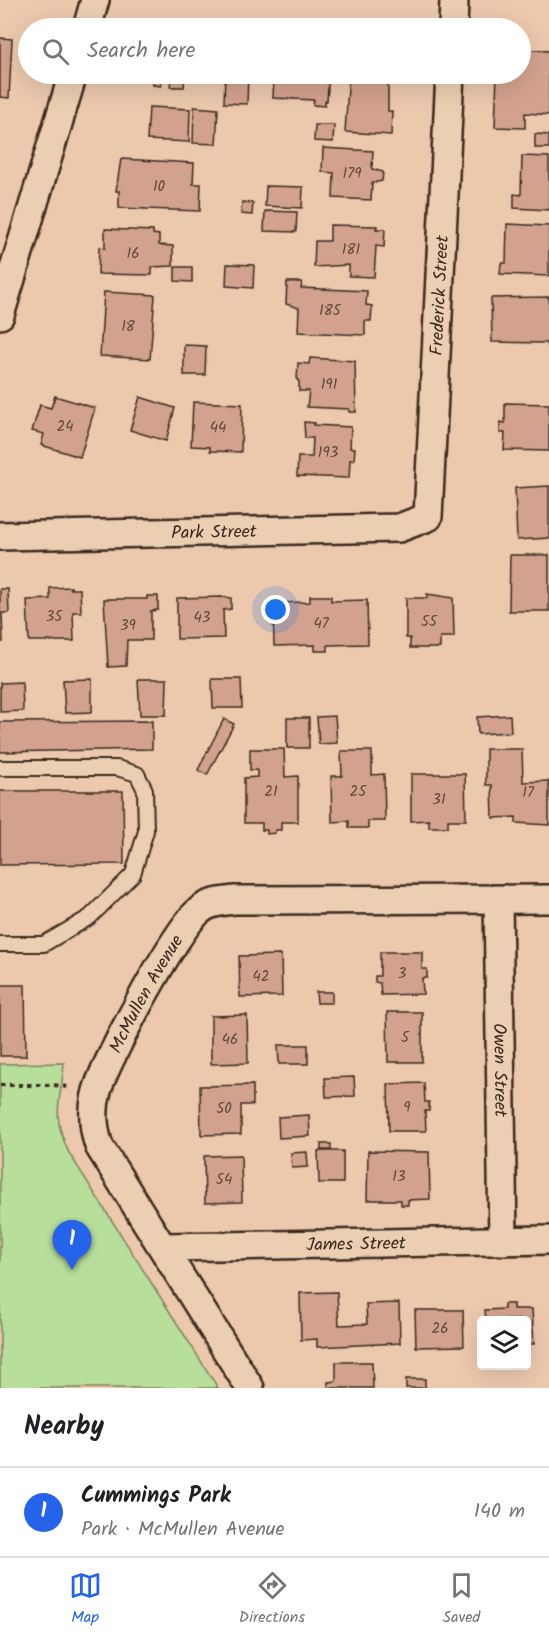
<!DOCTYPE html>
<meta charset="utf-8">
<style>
body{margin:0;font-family:Kalam,sans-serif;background:#f6f6f6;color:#202124}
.controls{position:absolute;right:18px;bottom:18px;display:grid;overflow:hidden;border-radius:6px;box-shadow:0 6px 24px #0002}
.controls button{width:54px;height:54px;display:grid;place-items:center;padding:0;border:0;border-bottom:2px solid #e0e0e0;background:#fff;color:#202124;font:30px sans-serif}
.you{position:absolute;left:276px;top:610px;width:21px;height:21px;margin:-15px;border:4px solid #fff;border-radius:50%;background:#1a73e8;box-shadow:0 0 0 9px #1a73e833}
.badge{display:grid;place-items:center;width:39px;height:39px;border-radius:50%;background:#2563eb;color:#fff;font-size:20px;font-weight:700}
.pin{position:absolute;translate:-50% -50px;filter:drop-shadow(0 2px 3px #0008)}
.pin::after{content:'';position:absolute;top:32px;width:21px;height:18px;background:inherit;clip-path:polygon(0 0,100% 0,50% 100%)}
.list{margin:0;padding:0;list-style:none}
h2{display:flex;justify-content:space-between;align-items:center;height:78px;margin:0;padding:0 24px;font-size:26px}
h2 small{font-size:20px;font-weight:400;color:#757577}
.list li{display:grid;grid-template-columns:39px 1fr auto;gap:18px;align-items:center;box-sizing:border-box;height:90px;padding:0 24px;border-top:2px solid #e0e0e0}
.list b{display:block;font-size:22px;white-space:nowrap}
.list p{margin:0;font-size:20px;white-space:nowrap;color:#757577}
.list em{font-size:20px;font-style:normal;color:#757577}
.icon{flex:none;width:33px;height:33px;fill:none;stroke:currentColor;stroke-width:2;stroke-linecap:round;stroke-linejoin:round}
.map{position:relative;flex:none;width:549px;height:1388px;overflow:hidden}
.search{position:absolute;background:#fff;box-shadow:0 6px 24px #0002;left:18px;right:18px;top:18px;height:66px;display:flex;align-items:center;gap:15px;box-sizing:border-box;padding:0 21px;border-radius:33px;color:#757577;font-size:22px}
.sheet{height:168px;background:#fff}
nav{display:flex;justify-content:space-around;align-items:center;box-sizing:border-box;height:84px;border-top:2px solid #e0e0e0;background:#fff;font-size:16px;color:#757577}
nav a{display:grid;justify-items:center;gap:3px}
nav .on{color:#2563eb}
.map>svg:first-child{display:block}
</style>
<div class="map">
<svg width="549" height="1388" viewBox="0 0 549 1388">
<rect width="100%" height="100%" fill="#ecc8ad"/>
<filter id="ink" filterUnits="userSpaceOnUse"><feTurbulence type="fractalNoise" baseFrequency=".0167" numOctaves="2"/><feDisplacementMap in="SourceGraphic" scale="12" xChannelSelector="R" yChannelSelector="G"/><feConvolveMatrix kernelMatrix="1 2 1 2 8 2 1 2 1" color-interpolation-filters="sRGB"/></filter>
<g filter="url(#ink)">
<path fill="#b7de9a" stroke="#79845c" stroke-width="1.5" d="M64,1063c-3,42 -14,48 5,90l149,235h-218v-324z"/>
<g fill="#d3a28e" stroke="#3b2a1e" stroke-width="1.5">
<polygon points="146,23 179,24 178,28 146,28"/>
<polygon points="0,38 12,39 9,98 0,97"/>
<polygon points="520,49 549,51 549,115 525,113 525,128 495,127 497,74 520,74"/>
<polygon points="134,74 185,74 184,87 170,87 171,79 161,79 161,86 153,85 153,78 134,77"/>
<polygon points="210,74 248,74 247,104 224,103 225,75"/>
<polygon points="274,74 329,74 327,101 325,101 325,106 313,105 314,100 273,98"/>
<polygon points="349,74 392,74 392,84 388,84 388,111 392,111 391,135 345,132"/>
<polygon points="149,107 190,109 189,142 147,140"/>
<polygon points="194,107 218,109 216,144 193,143"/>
<polygon points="315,125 334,125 333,142 314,141"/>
<polygon points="535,134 549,135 549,148 535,148"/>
<polygon points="323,148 373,151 372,169 383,172 382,181 372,183 371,200 333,198 334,173 322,172"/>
<polygon points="522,156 549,157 549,210 514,208 514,194 521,195"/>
<polygon points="121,159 194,163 193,184 201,184 200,211 119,208 119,191 116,191"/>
<polygon points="266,186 303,187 302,208 265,206"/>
<polygon points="242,202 253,203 252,215 241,214"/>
<polygon points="265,211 297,212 296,232 264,231"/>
<polygon points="507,224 549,226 549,276 500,274 501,263 506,263"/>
<polygon points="330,225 377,226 376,229 385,229 384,247 376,246 374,277 349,276 349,265 314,267 315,241 330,241"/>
<polygon points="105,229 153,231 153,234 159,235 159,245 173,246 173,266 152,267 152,275 98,274 99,247 105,248"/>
<polygon points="227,264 254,265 253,288 226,286"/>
<polygon points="175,267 192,267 192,282 175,281"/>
<polygon points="287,282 302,282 301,288 367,291 366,305 372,306 371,321 365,321 365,335 298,332 299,308 286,304"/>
<polygon points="104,292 155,295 150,359 100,356"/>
<polygon points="549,297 549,350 547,343 492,342 491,298"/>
<polygon points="184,345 206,346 205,375 184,375"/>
<polygon points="310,358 355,361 356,412 349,412 349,409 307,407 309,391 299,391 299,381 297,380 298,363 309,364"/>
<polygon points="55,396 95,408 80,457 41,445 44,434 32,431 40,405 51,408"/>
<polygon points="140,397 175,408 166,441 130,430"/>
<polygon points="193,402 242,404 241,452 210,451 210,447 191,446"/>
<polygon points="505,403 549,404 549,451 504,450 505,433 500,433 500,422 505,423"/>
<polygon points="304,422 315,423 314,425 351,427 350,448 355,448 354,460 350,460 349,478 297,476 298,457 312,457 313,438 305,438"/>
<polygon points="549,486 549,538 517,540 515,488"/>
<polygon points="510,555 549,555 549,611 509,611"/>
<polygon points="71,587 71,589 80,589 81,612 73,612 74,641 29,641 27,600 50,599 50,588"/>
<polygon points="0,589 8,589 9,613 2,613 3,642 0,642"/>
<polygon points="427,594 453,598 454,637 440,637 440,648 410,648 410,638 406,638 406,598 427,598"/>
<polygon points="147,596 158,596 158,610 151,611 151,640 127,640 126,666 108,667 104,599 147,599"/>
<polygon points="310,596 331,596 331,601 367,600 368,644 328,645 328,651 315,651 315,645 274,646 273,603 310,602"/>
<polygon points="222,597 231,598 231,609 223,610 224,638 177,639 177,598"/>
<polygon points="92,679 92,712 65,713 63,680"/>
<polygon points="138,679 167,679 166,715 140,715"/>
<polygon points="212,679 241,679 242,708 213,708"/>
<polygon points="22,682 23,711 0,712 0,683"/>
<polygon points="510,715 511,732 478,734 477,717"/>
<polygon points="335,716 337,743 319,744 317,717"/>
<rect x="287" y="718" width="22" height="30"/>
<polygon points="224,719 234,724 207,775 198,770"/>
<polygon points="152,721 152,749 0,752 0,722"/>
<polygon points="250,749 284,749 285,777 298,776 298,822 281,822 281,830 275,830 275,833 267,834 267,830 262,830 262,823 244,823 244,778 257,777 257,770 250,770"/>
<polygon points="486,749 522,749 523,782 549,781 549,825 516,823 516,817 493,818 492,785 486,785"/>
<polygon points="341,751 372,751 372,775 384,774 385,821 368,821 368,828 349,828 349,821 332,822 331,776 342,776"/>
<polygon points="411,774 465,774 466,820 448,820 448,827 429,827 429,820 411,821"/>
<polygon points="0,791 123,791 124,864 0,865"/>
<polygon points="380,952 422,952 422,969 427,969 427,978 422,978 423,994 381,995 380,983 375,982 375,976 380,976"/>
<polygon points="281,955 282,996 240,997 239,956"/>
<polygon points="0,985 25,985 26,1056 0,1056"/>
<polygon points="316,992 332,992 332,1003 317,1003"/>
<polygon points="387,1012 422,1012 422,1062 388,1062"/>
<polygon points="247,1015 248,1063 211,1064 211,1016"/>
<polygon points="278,1045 308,1045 308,1064 279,1064"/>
<polygon points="354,1077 355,1096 326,1097 325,1078"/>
<polygon points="424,1083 425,1102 429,1102 429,1111 425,1111 426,1131 389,1131 388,1084"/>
<polygon points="253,1085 253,1105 241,1105 241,1134 201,1135 200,1086"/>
<polygon points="309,1115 310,1136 279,1138 278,1117"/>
<rect x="321" y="1144" width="10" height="6"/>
<polygon points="318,1151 343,1151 343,1183 319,1183"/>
<polygon points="368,1151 429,1152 430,1199 408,1200 408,1205 401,1205 401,1200 367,1200"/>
<polygon points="307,1152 308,1167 292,1168 291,1153"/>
<polygon points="241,1155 242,1202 205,1203 204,1156"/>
<polygon points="337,1292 339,1325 367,1324 366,1304 399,1303 400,1343 317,1347 317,1339 301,1340 300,1293"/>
<polygon points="504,1304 513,1304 513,1309 532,1309 534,1344 526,1344 526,1320 486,1320 485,1310 504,1309"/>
<polygon points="415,1310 463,1310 464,1346 416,1347"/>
<polygon points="336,1362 372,1362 373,1388 328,1388 328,1382 336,1381"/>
<rect x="406" y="1379" width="19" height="9"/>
</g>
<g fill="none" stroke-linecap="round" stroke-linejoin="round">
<g stroke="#3b2a1e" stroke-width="18">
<polyline id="service" points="0,768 117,768 137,774 145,790 146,831 133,874 90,917 44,944 0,944"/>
</g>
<g stroke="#3b2a1e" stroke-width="32">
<g id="minor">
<polyline points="87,28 95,0"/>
<polyline points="453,28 454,0"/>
<polyline points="0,315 73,74"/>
<path id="s1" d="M0,536l399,-8 29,-11 22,-443"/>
<path id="s2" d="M498,900l5,341"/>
<path id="s3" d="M164,1247l385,-7"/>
<path id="s4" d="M250,1388l-151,-242c-6,-18 -7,-37 -2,-55 9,-31 79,-162 102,-180 10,-9 22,-9 35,-11l315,-1"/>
</g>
</g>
<polyline stroke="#3b2a1e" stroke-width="4" stroke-dasharray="4.5 4.5" stroke-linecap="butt" points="0,1085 54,1085 68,1087"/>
<use href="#service" stroke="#eccfb2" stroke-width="14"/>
<use href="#minor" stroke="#eccfb2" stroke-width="27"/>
</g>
</g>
<g text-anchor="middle" stroke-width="4.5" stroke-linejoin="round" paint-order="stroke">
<g font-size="15" fill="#61483a">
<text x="352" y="178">179</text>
<text x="159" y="191">10</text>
<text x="351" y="254">181</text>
<text x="133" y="258">16</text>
<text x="330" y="315">185</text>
<text x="128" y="331">18</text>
<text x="329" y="389">191</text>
<text x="65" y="431">24</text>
<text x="218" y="432">44</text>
<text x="328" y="457">193</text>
<text x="54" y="621">35</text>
<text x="202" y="622">43</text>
<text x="429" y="626">55</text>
<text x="321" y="628">47</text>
<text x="128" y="630">39</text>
<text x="271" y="796">21</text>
<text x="358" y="796">25</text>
<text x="528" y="797">17</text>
<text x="439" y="804">31</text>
<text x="402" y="978">3</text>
<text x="261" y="981">42</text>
<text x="405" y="1042">5</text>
<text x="230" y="1044">46</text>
<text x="407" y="1112">9</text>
<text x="224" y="1113">50</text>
<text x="399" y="1181">13</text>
<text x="224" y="1184">54</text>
<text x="440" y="1333">26</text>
</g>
<g font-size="18" fill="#3b2a1e" stroke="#eccfb2">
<text dy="6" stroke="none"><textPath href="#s1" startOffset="652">Frederick Street</textPath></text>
<text dy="6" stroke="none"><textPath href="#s1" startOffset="214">Park Street</textPath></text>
<text dy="6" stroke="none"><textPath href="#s4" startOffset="450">McMullen Avenue</textPath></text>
<text dy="6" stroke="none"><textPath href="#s2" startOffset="170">Owen Street</textPath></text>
<text dy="6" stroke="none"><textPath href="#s3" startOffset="192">James Street</textPath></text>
</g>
</g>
</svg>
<div class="controls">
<button><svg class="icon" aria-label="layers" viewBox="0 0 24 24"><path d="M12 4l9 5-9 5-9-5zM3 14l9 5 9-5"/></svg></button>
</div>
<div class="you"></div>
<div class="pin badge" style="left:72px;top:1270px">1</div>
<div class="search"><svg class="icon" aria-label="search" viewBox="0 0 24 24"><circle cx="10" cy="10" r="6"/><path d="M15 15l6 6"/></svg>Search here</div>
</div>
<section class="sheet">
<h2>Nearby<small></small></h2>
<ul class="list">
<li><span class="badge">1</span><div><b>Cummings Park</b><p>Park · McMullen Avenue</p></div><em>140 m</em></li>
</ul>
</section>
<nav>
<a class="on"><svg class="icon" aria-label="map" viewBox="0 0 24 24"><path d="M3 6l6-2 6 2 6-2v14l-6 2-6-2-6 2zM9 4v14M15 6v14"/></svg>Map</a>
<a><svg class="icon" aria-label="directions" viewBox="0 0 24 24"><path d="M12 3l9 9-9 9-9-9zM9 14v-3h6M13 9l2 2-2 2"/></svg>Directions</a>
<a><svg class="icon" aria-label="saved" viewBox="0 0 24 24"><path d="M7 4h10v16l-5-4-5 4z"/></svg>Saved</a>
</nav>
